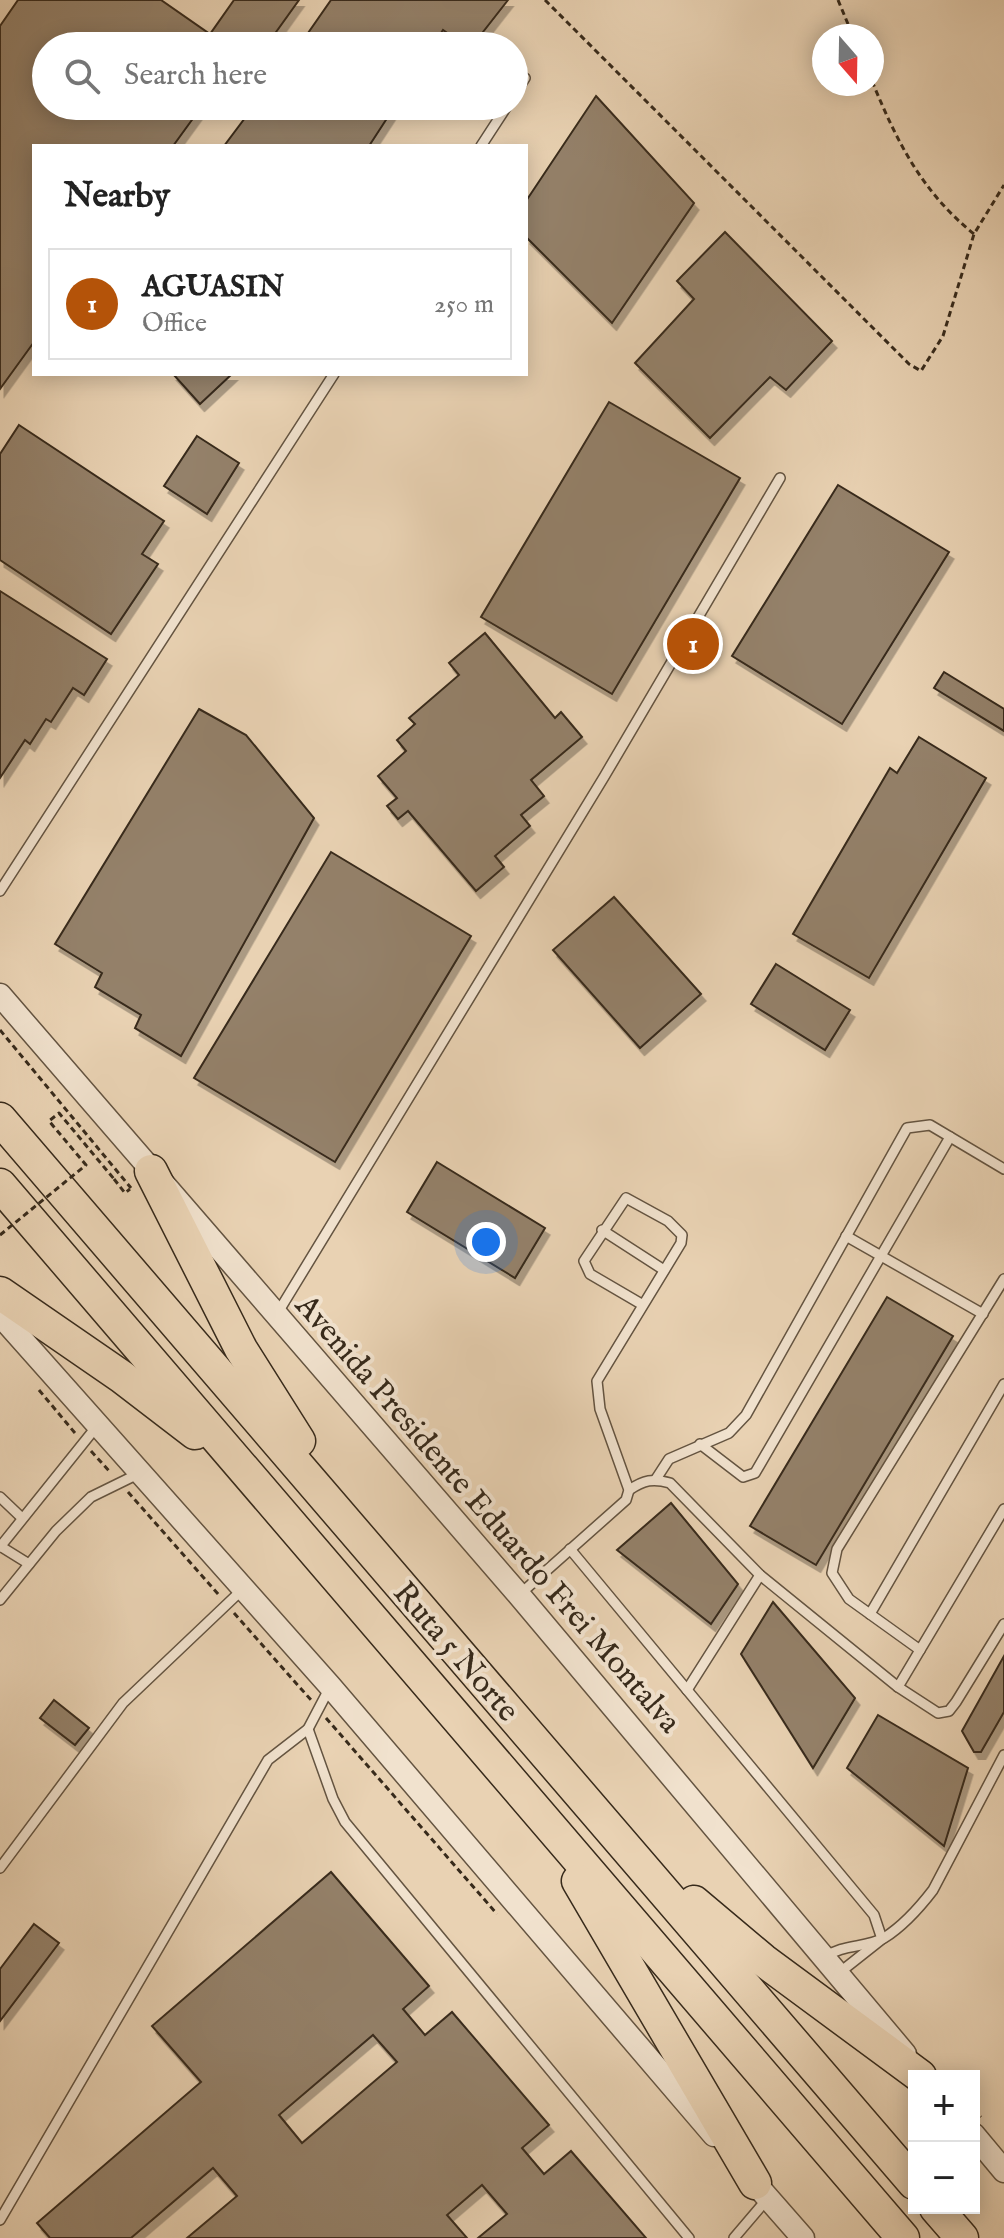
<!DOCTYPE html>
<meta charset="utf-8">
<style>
body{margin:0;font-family:"IM FELL English",serif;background:#f2f2f2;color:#222}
.controls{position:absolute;right:24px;bottom:24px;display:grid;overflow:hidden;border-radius:0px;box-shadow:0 4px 20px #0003}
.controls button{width:72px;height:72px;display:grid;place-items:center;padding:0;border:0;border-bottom:2px solid #e0e0e0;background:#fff;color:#222;font:40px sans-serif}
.compass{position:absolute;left:812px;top:24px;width:72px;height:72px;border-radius:50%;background:#fff;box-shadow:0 4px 20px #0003;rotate:160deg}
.you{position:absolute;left:486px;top:1242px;width:28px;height:28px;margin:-20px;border:6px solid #fff;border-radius:50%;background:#1a73e8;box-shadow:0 0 0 12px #1a73e833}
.badge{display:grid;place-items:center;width:52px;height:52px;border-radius:50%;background:#b45309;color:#fff;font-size:26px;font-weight:700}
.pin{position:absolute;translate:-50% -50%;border:4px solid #fff;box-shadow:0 2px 8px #0006}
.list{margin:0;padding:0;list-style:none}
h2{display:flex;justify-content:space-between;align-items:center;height:104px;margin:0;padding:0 32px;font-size:34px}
h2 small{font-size:26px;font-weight:400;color:#767676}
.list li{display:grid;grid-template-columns:52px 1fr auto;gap:24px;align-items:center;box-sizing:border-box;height:112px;margin:0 16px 16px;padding:0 16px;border:2px solid #e0e0e0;border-radius:0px}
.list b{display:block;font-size:30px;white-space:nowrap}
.list p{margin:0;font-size:26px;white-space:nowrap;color:#767676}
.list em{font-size:26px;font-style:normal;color:#767676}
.icon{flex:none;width:44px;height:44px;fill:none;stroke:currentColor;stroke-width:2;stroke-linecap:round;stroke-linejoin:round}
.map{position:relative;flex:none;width:1004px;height:2238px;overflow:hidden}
.search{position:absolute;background:#fff;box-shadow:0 4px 20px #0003;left:32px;top:32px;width:496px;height:88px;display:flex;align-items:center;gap:20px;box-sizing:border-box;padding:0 28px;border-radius:44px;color:#767676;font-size:30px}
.panel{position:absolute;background:#fff;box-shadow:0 4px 20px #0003;left:32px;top:144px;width:496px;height:232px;border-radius:0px}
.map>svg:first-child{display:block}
</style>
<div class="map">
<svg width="1004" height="2238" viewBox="0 0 1004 2238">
<defs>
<filter id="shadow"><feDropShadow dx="4.5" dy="7" stdDeviation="0" flood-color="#0004"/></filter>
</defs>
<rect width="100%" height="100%" fill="#e9d2b3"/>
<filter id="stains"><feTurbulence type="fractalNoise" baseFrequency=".0025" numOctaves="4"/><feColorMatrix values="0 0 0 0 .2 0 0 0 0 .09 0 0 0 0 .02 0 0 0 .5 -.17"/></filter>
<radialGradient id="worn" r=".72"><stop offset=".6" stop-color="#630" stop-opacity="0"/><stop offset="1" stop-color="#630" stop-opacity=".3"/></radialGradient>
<g fill="#94816a" stroke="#372a1b" stroke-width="2" fill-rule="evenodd" filter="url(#shadow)">
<polygon points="18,0 161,0 210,34 234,0 299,0 266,46 46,46 46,106 202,106 173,146 34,146 34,342 0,389 0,26"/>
<polygon points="331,0 508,0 472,46 465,46 443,30 433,46 299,46"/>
<polygon points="596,96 694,203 612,323 526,237 526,201"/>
<polygon points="254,106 395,106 369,146 224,146"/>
<polygon points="725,232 832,341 786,390 770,377 710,438 635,363 694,299 677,281"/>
<polygon points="173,374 232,374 200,404"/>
<polygon points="609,402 740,478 612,694 481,617"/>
<polygon points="19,425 164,521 142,554 158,564 111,634 0,560 0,454"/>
<polygon points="197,436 239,463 207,514 164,486"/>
<polygon points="838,485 949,552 842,724 732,656"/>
<polygon points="0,591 107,659 84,695 73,688 51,722 46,719 30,744 25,740 0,778"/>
<polygon points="485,633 555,718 561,712 582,737 531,780 544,796 521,815 530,826 495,856 504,867 476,891 408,811 398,819 387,806 397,798 378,776 406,751 397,740 415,724 409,718 459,675 449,663"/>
<polygon points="944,672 1004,709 1004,731 934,688"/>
<polygon points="199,709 246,735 314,818 181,1056 135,1028 141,1015 95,987 102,973 55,944"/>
<polygon points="919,737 986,778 869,978 793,934 890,768 897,773"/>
<polygon points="331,852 471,936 335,1162 194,1078"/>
<polygon points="614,897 701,994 640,1048 553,950"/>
<polygon points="776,964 850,1010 825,1050 751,1004"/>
<polygon points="437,1162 545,1228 515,1278 407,1212"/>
<polygon points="887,1297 953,1336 816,1565 750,1526"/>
<polygon points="671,1503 738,1584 711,1624 617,1550"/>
<polygon points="773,1602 855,1698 813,1768 741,1654"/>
<polygon points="1004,1656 1004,1712 981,1752 974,1752 962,1731"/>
<polygon points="54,1700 89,1728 75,1745 40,1718"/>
<polygon points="878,1715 968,1768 944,1846 847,1768"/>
<path d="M331,1872l98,114 -26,23 22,26 27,-23 97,113 -27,23 22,26 27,-23 75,87h-168l29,-24 -25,-29 -35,30 20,23h-280l50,-42 -24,-28 -82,70h-81l-13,-15 164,-141 -49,-56zM373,2035l24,27 -95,81 -23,-28z"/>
<polygon points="34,1924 59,1943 0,2021 0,1969"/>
</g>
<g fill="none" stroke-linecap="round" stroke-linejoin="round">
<g stroke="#645441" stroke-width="12">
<g id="service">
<polyline points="514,95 525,78"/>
<polyline points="481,146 507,106"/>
<polyline points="0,891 334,374"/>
<polyline points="602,1230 664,1270"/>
<polyline points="846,1236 983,1314"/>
<polyline points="277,1314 604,777 780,478"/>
<polyline points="700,1444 743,1477 755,1473 950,1137"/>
<polyline points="656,1479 669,1459 729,1433 746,1415 907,1128 930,1125 1004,1169"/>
<path d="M629,1490c15,-10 24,-12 41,-7l90,92 138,112 40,26 11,-2 7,-9 48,-78"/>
<polyline points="0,1497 22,1518"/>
<polyline points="0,1546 29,1564"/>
<polyline points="0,1547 97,1426"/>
<polyline points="570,1549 874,1915 882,1939 839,1973"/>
<polyline points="519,1595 626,1500 629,1490 600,1409 597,1381 681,1243 682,1235 668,1221 626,1198 584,1261 590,1274 643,1305"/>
<polyline points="0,1600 56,1531 91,1497 140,1473"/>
<polyline points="870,1614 1004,1384"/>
<polyline points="920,1650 849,1599 832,1573 837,1549 1004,1279"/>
<polyline points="898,1687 1004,1509"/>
<polyline points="687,1690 760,1575"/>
<polyline points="308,1729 333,1799 345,1822 689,2238"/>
<polyline points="0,1868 123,1703 244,1588"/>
<path d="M825,1957c18,-13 40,-9 59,-19 19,-12 36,-31 49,-48l71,-135"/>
<polyline points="0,2220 268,1760 308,1729 329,1689"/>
<polyline points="734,2238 768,2198"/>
</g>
</g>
<g stroke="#645441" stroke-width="25">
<g id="tertiary">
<polyline points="0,995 519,1595 905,2054"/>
<polyline points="0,1315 330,1686 714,2135"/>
<polyline points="974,2135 1004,2171"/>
<polyline points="746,2173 803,2238"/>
</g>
</g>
<g stroke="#372a1b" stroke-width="35">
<g id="motorway">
<polyline points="0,1119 914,2183"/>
<polyline points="151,1171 241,1349 299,1441"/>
<polyline points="0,1185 903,2238"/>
<polyline points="0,1293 122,1377 195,1433"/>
<polyline points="578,1881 755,2183"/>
<polyline points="694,1902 763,1960 920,2076"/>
<polyline points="936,2208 962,2238"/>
</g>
</g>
<g stroke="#372a1b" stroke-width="3" stroke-dasharray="6 4" stroke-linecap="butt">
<polyline points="545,0 909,364 921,371 943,336 974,234 1004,185"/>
<polyline points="838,0 853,36"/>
<path d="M872,81c25,61 50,111 102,153"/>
<polyline points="0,1030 131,1188"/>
<polyline points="114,1179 125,1193 130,1189"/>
<polyline points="39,1390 75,1433"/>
<polyline points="91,1451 110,1472"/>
<polyline points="128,1492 219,1595"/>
<polyline points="234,1613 311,1700"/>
<polyline points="326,1718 497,1914"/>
<polyline points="974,2109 981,2117"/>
</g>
<use href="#service" stroke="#f1e2ce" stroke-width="9"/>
<use href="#tertiary" stroke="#f1e2ce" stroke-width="22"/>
<use href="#motorway" stroke="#e9d2b3" stroke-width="32"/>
<polyline stroke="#372a1b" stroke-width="3" stroke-dasharray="6 4" stroke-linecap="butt" points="0,1235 86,1165 49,1121 59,1113 114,1179"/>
</g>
<g text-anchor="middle" stroke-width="8" stroke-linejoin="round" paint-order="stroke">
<g font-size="32" fill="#372a1b" stroke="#f1e2ce">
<text transform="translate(489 1513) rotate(49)" y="11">Avenida Presidente Eduardo Frei Montalva</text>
<text transform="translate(457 1651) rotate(49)" y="11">Ruta 5 Norte</text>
</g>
</g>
<rect width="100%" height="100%" filter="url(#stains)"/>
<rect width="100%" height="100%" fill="url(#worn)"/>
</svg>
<div class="controls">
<button>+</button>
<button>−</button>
</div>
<svg class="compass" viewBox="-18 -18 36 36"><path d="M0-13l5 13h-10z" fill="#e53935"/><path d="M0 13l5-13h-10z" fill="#767676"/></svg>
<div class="you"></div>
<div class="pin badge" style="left:693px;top:644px">1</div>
<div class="search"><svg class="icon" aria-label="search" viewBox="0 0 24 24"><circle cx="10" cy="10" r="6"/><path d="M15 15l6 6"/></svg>Search here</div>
<section class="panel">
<h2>Nearby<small></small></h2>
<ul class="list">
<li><span class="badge">1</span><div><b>AGUASIN</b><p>Office</p></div><em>250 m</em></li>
</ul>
</section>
</div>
